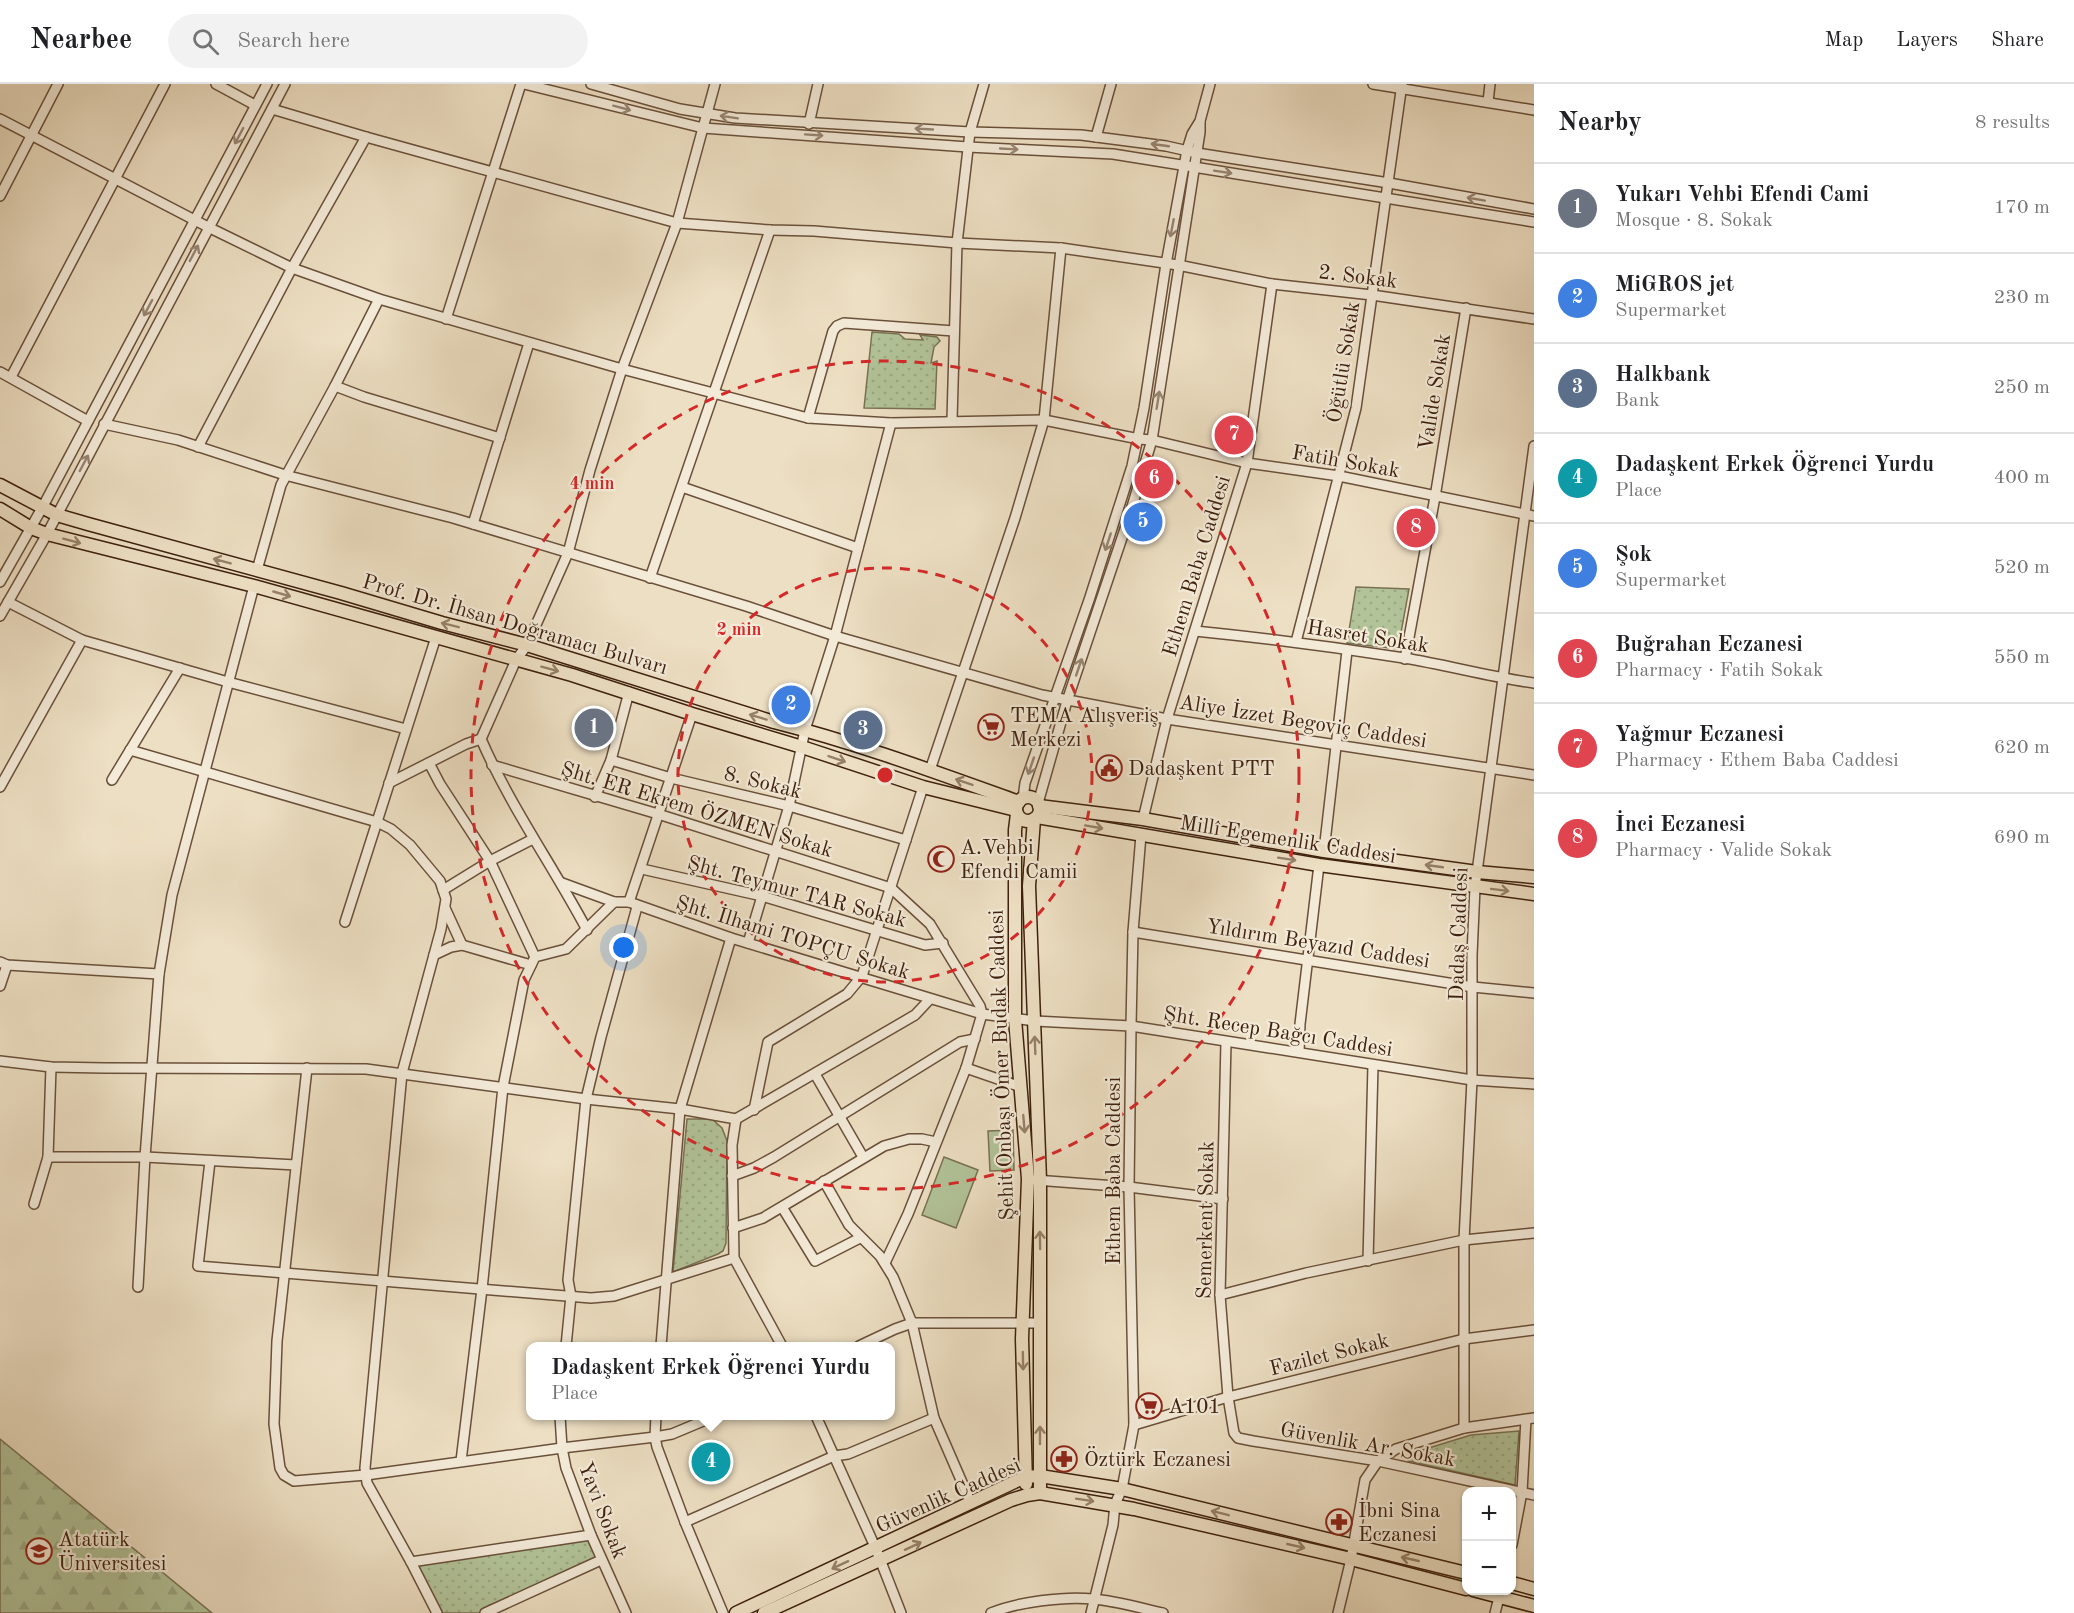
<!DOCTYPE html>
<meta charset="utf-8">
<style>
body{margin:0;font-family:"Old Standard TT",serif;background:#f2f2f2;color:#202124}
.controls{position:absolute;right:18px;bottom:18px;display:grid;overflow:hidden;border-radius:12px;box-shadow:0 2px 4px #0004}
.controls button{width:54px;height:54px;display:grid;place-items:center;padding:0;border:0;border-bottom:2px solid #e0e0e0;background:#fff;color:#202124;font:30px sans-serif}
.you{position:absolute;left:624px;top:864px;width:21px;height:21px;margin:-15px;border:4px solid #fff;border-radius:50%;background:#1a73e8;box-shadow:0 0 0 9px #1a73e833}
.badge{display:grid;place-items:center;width:39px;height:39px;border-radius:50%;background:#0b8043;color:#fff;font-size:20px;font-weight:700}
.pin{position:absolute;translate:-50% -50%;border:3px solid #fff;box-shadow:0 2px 6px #0006}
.popup{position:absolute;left:526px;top:1258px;width:369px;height:78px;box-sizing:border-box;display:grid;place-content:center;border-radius:12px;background:#fff;filter:drop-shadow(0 2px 4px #0005);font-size:20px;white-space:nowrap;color:#757577}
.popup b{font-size:22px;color:#202124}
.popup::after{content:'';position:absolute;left:50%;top:100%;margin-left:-12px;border:12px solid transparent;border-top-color:#fff}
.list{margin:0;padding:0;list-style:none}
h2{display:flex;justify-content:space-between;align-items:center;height:78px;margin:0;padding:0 24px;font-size:26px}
h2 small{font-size:20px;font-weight:400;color:#757577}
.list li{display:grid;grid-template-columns:39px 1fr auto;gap:18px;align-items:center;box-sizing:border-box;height:90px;padding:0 24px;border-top:2px solid #e0e0e0}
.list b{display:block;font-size:22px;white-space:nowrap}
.list p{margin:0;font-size:20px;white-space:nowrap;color:#757577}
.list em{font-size:20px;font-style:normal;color:#757577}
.icon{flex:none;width:33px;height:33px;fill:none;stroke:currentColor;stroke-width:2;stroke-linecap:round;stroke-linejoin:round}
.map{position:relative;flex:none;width:1534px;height:1529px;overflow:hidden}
header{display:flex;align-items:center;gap:36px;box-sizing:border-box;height:84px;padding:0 30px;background:#fff;border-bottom:2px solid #e0e0e0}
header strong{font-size:28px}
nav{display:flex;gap:33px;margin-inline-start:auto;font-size:21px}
.search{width:420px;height:54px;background:#f2f2f2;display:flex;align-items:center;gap:15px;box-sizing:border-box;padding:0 21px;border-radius:33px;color:#757577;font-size:22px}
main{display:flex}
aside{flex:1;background:#fff}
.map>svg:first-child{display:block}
</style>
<header>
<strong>Nearbee</strong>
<div class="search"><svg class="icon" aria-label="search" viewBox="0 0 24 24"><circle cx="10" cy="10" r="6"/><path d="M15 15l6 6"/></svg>Search here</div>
<nav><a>Map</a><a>Layers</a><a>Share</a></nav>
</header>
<main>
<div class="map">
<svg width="1534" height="1529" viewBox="0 0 1534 1529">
<defs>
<pattern id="forest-firs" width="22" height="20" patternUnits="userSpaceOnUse" patternTransform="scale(1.5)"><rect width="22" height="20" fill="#b2c399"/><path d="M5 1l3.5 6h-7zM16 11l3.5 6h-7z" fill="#9aa783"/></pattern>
<pattern id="park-dots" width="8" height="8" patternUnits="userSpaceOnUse" patternTransform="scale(1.5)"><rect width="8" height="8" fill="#b2c399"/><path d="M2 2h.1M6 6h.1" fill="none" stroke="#9aa783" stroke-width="1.8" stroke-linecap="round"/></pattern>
</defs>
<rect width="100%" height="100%" fill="#eddfc3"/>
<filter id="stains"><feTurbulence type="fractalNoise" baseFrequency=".00333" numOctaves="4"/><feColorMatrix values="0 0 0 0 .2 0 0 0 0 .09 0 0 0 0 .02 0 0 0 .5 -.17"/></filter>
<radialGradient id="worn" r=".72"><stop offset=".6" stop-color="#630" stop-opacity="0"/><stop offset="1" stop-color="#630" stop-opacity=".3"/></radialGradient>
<polygon fill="url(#forest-firs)" stroke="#787253" stroke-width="1.5" points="0,1355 212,1529 0,1529"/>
<g fill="url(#park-dots)" stroke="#787253" stroke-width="1.5">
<polygon points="872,248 899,250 905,255 923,256 920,251 937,253 940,257 934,263 931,279 937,277 935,325 864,324"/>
<polygon points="1356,503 1409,505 1398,565 1347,559"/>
<polygon points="687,1035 712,1035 722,1044 727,1057 726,1159 723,1167 718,1170 673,1188"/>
<polygon points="1519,1347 1515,1401 1408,1377 1409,1370 1471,1351"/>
<polygon points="591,1451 601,1476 485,1529 437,1529 411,1478"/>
</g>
<g fill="#b2c399" stroke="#787253" stroke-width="1.5">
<polygon points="1013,1046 1014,1086 990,1087 988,1047"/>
<polygon points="944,1073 978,1086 956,1144 922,1131"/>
</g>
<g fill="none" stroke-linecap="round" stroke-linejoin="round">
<g stroke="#6a503a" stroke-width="12">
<g id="minor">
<polyline points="216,0 255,21"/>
<polyline points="524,0 703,44 968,63 1113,70 1534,138"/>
<polyline points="591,0 680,25 735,34 970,48 1081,51 1166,62 1197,69 1389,99 1534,125"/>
<polyline points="1373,0 1534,26"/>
<polyline points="1488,18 1490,0"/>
<polyline points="272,25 366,53 677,139 770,146 814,147 957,159 1061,164 1178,181 1272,200 1372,211 1534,235"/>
<polyline points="0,35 208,143 292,184 379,215 622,285 808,334 891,339 1044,336 1139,355 1152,356 1247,379 1339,392 1534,432"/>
<polyline points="809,40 818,0"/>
<polyline points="1096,53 1111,0"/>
<polyline points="0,112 58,0"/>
<polyline points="446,235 521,0"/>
<polyline points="0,288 88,337"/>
<polyline points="11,293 165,0"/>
<polyline points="335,302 364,313 500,354"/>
<polyline points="808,334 833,247 837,242 844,239 954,247"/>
<polyline points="952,336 957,159 970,48 984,0"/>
<polyline points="104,340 178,356 285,391 453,434 746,522 835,552 1042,611 1167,635 1534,691"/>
<polyline points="198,363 292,184 366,53"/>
<polyline points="682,403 858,464"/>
<polyline points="473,440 529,259"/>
<polyline points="257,486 281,401 335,302 379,215"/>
<polyline points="650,494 770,146"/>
<polyline points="0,498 42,424 267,0"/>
<polyline points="8,518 82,556 228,598 406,645"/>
<polyline points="0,532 47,450 285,0"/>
<path d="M1195,547c70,7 139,16 209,27 43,7 86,19 130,25"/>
<polyline points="1296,558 1356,324 1402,0"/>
<polyline points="1405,575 1435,413 1466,224"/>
<polyline points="130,666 377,738 391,745 410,761 440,797 446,815 441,845 402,989 365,1384 367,1399 411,1478 437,1529"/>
<polyline points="611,676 671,694 789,722 906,756"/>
<polyline points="429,679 440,700 490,777 535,873"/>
<polyline points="492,681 658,730 891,804 930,840 980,922 982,930 966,984 908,1130 885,1179"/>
<polyline points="930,686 1015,434 1044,336 1061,164"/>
<polyline points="112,696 180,584"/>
<polyline points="389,699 466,660 481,655"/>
<polyline points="0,703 82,556"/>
<polyline points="595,713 611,676 629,608"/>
<polyline points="1023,715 1025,699 1089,516 1132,382 1144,324 1166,180 1187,66 1192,50 1200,37 1210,0"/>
<polyline points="1038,719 1067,617 1128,436 1152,356 1200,48 1200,38"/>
<polyline points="1143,735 1167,635 1247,379 1272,200"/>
<polyline points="1324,767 1347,567"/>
<polyline points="642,785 762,812 925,861 943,859"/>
<polyline points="562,799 614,818 629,818 731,854 982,930 1035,937 1131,942 1472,996 1534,1000"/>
<polyline points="443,806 490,777 533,755"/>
<polyline points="629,818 692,630"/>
<polyline points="345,838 436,553"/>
<path d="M587,846c-34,-64 -77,-124 -106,-191l35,-79 11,-15 41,-92 22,-83 32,-101 55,-146 38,-139"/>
<polyline points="1133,848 1473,903 1534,909"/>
<polyline points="748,859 789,722 805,646 835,552 891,339"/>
<polyline points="462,861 531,881"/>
<polyline points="434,871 451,863 462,861 445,824"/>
<polyline points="0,878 7,881 159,890"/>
<polyline points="0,902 7,881"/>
<polyline points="1226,958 1220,1211 1228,1313 1234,1349 1238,1354 1253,1357 1378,1377 1534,1411"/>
<polyline points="1299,968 1300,940 1319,781"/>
<polyline points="0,977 51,983 104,984 366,985 586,1015 680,1025 736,1035"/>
<polyline points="307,984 277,1257 274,1340 280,1384 284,1391 294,1397 366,1391 562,1364 655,1353 672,1350 715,1332"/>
<polyline points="966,984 1021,1003"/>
<polyline points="815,990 863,1073"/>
<polyline points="754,1026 768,958 847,910 862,892 923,703"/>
<polyline points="736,1035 732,1061 734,1174 782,1262"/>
<polyline points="736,1035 915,931 930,915"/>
<polyline points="48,1073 145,1073 296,1081"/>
<polyline points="210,1077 198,1182 591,1214 614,1212 734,1174"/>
<polyline points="732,1092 754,1084 774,1073 960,958 975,955"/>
<polyline points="1035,1096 1129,1103 1223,1115"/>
<polyline points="824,1097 849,1141 880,1172 893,1193 912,1239 934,1334 971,1419"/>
<polyline points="34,1120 48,1073 51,983"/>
<polyline points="782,1123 815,1177 860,1154"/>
<polyline points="733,1144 763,1134 884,1062 909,1055 922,1055 936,1058"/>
<polyline points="1368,1177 1373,981"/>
<polyline points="138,1203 145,1073 159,890 172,811 254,502"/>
<polyline points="1220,1211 1306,1189 1464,1156 1534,1149"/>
<polyline points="566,1262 571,1212 568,1196 586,1015 601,953 637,823"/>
<polyline points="661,1262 680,1025 731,854"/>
<polyline points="859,1262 895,1245 912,1239 1041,1239"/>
<polyline points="560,1332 562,1364 566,1384 591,1451 626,1529"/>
<polyline points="656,1332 655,1353 657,1363 685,1438 723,1529"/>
<polyline points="816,1332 876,1465 901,1529"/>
<polyline points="1134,1341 1228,1313 1464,1255 1534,1246"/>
<polyline points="1464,1344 1464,1156 1472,996 1472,871 1475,803 1534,362"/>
<polyline points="461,1377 482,1205 503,1003 524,896 535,873 566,865 614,818"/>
<polyline points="685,1438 834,1372 848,1370 934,1334"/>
<polyline points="1512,1461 1522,1408 1526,1335"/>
<polyline points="411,1478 591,1451"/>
<polyline points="485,1529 601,1476"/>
<path d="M991,1529c26,-11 74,-17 102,-14 24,2 47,9 70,14"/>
<polyline points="1091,1529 1113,1441 1115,1420 1122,1405 1134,1341 1129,1103 1131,942 1133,848 1141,751"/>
<polyline points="1338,1529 1351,1475 1365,1396 1378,1377 1396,1365 1464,1344 1534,1334"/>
<polyline points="1495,1529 1501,1506"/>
</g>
</g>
<g stroke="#3e200d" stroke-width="15">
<g id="major">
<path d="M0,401l57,30 31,9 253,69 101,30 85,22 247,77c83,21 164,51 245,80"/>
<polyline points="0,425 31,444 47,450 254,502 572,591 692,630 802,663 923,703 1016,726"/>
<circle cx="1028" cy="725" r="12"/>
<polyline points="1039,722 1143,735 1324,767 1477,788 1534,793"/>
<polyline points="1017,730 1015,746 1015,935 1028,1095 1022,1255 1026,1400"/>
<polyline points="1037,733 1319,781 1534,810"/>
<polyline points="1034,735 1029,802 1040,1096 1040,1409"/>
<polyline points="1512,1499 1534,1505"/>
<polyline points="1473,1506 1534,1522"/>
<polyline points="736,1529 1025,1393 1040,1392 1122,1405 1466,1489"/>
<polyline points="764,1529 1011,1416 1027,1411 1040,1409 1134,1425 1351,1475 1466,1505"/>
</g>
</g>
<use href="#minor" stroke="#f3ead8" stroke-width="9"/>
<use href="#major" stroke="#eddfc3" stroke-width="12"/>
</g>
<defs><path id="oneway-shaft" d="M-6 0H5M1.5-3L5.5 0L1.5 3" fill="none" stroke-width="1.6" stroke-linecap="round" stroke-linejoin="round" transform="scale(1.5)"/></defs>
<g stroke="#988572">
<use href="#oneway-shaft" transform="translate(622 24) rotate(15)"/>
<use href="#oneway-shaft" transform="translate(729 33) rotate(-171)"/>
<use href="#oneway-shaft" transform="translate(924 45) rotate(-177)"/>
<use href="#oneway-shaft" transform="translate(814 51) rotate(4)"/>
<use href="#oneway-shaft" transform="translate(239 52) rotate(118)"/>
<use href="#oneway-shaft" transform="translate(1160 61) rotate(-172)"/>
<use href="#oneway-shaft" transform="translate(1009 65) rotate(3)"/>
<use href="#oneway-shaft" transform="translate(1223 88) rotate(9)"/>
<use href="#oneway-shaft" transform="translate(1476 115) rotate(-170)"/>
<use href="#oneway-shaft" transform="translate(1172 144) rotate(101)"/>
<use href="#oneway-shaft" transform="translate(194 169) rotate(-62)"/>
<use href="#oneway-shaft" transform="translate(148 224) rotate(118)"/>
<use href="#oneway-shaft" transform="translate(1158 316) rotate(-81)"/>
<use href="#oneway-shaft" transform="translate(84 379) rotate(-62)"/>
<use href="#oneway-shaft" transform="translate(1108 458) rotate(108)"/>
<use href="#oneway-shaft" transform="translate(1079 583) rotate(-71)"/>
<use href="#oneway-shaft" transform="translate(1031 682) rotate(109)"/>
</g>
<g stroke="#968068">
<use href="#oneway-shaft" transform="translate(72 457) rotate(15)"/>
<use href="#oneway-shaft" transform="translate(222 477) rotate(-165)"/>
<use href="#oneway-shaft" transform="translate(282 510) rotate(16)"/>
<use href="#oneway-shaft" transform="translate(450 541) rotate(-166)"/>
<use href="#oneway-shaft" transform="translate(550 585) rotate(15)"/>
<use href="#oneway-shaft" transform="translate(758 633) rotate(-163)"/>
<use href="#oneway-shaft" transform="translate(837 675) rotate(19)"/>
<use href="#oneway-shaft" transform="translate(964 698) rotate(-161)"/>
<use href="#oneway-shaft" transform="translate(1094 743) rotate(10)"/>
<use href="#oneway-shaft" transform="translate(1287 775) rotate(9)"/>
<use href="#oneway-shaft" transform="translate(1434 782) rotate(-172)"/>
<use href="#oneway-shaft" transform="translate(1500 806) rotate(7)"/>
<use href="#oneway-shaft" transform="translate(1035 961) rotate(-92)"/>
<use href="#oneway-shaft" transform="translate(1024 1040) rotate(85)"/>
<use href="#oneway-shaft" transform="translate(1040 1156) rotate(-91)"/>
<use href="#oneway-shaft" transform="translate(1023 1277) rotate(89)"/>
<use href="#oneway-shaft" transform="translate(1040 1351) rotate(-90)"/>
<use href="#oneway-shaft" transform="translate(1085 1416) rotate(9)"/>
<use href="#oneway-shaft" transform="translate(1220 1429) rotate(-166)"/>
<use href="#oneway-shaft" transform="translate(913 1462) rotate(-25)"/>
<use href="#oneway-shaft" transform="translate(1296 1462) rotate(13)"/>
<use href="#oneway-shaft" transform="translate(1410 1475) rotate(-167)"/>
<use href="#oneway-shaft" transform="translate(840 1481) rotate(155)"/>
</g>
<g fill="none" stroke="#d62828" stroke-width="3" stroke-dasharray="10 8">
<circle cx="885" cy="691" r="207"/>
<circle cx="885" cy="691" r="414"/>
</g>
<defs>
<g id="supermarket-ring" transform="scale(1.35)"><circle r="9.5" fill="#f3ead8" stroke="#8f2418" stroke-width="1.5"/><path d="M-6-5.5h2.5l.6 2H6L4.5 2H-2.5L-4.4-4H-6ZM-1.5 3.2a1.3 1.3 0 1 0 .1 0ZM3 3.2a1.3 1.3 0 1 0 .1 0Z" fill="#8f2418"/></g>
<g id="civic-ring" transform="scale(1.35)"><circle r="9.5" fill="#f3ead8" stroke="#8f2418" stroke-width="1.5"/><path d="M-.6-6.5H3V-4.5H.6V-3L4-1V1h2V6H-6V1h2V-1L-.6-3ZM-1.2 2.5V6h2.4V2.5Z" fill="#8f2418"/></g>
<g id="mosque-ring" transform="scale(1.35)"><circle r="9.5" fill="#f3ead8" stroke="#8f2418" stroke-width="1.5"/><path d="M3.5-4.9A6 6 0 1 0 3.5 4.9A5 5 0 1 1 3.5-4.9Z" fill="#8f2418"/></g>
<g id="pharmacy-ring" transform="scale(1.35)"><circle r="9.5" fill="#f3ead8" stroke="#8f2418" stroke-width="1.5"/><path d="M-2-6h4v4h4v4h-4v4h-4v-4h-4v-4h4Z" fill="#8f2418"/></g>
<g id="university-ring" transform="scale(1.35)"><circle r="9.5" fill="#f3ead8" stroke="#8f2418" stroke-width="1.5"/><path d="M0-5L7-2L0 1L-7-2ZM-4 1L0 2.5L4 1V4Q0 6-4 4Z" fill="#8f2418"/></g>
</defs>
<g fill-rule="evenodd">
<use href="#supermarket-ring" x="991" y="643"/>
<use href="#civic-ring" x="1109" y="684"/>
<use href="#mosque-ring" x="941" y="775"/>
<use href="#supermarket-ring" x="1149" y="1322"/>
<use href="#pharmacy-ring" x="1064" y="1375"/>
<use href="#pharmacy-ring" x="1339" y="1438"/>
<use href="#university-ring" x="39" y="1467"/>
</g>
<g text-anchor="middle" stroke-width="4.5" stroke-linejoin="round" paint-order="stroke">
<g font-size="21" fill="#3e200d" stroke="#f3ead8">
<text transform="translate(1358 192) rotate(7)" y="7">2. Sokak</text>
<text transform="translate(1343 278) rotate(-81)" y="7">Öğütlü Sokak</text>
<text transform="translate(1434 308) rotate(-81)" y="7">Valide Sokak</text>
<text transform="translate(1346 377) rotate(10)" y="7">Fatih Sokak</text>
<text transform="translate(1196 482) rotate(-73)" y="7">Ethem Baba Caddesi</text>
<text transform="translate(515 540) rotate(16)" y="7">Prof. Dr. İhsan Doğramacı Bulvarı</text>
<text transform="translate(1368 552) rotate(9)" y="7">Hasret Sokak</text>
<text transform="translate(1303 637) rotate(9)" y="7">Aliye İzzet Begoviç Caddesi</text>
<text transform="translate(763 698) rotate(14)" y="7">8. Sokak</text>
<text transform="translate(697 725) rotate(17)" y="7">Şht. ER Ekrem ÖZMEN Sokak</text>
<text transform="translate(1288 755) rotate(9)" y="7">Millî Egemenlik Caddesi</text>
<text transform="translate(797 807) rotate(15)" y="7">Şht. Teymur TAR Sokak</text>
<text transform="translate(1458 850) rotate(-88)" y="7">Dadaş Caddesi</text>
<text transform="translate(793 853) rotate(17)" y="7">Şht. İlhami TOPÇU Sokak</text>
<text transform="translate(1318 859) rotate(9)" y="7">Yıldırım Beyazıd Caddesi</text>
<text transform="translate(1278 947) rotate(9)" y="7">Şht. Recep Bağcı Caddesi</text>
<text transform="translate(1001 981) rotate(-92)" y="7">Şehit Onbaşı Ömer Budak Caddesi</text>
<text transform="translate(1113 1087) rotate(-90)" y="7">Ethem Baba Caddesi</text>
<text transform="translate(1205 1136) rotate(-89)" y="7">Semerkent Sokak</text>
<text transform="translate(1329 1270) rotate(-14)" y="7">Fazilet Sokak</text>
<text transform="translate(1368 1360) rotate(10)" y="7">Güvenlik Ar. Sokak</text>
<text transform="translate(948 1411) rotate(-24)" y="7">Güvenlik Caddesi</text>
<text transform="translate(603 1426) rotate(69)" y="7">Yavi Sokak</text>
</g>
<g font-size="21" fill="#3e200d" stroke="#f3ead8" text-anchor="start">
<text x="1010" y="638">TEMA Alışveriş<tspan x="1010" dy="24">Merkezi</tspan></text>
<text x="1128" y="691">Dadaşkent PTT</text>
<text x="960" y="770">A.Vehbi<tspan x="960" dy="24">Efendi Camii</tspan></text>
<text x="1168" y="1329">A101</text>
<text x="1084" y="1382">Öztürk Eczanesi</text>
<text x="1358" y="1433">İbni Sina<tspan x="1358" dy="24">Eczanesi</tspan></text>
<text x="58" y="1462">Atatürk<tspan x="58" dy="24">Üniversitesi</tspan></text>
</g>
</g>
<circle cx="885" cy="691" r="9" fill="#d62828" stroke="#f3ead8" stroke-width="3"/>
<g font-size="18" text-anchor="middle" font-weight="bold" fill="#d62828" stroke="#f3ead8" stroke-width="4.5" stroke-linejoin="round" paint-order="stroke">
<text x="592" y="405">4 min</text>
<text x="739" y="551">2 min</text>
</g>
<rect width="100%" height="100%" filter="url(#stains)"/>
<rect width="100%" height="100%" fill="url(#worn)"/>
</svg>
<div class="controls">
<button>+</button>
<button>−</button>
</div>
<div class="you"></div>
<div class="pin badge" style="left:594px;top:644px;background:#6b7280">1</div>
<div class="pin badge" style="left:791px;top:621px;background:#3f7fe0">2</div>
<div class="pin badge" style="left:863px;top:646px;background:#5c6f8a">3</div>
<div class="pin badge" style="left:711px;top:1378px;background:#0f9aa8">4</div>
<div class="popup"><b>Dadaşkent Erkek Öğrenci Yurdu</b>Place</div>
<div class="pin badge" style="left:1143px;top:438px;background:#3f7fe0">5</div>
<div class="pin badge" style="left:1154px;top:395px;background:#e0444e">6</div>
<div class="pin badge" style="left:1234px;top:351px;background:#e0444e">7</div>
<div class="pin badge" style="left:1416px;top:444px;background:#e0444e">8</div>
</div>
<aside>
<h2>Nearby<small>8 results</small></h2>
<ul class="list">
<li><span class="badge" style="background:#6b7280">1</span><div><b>Yukarı Vehbi Efendi Cami</b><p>Mosque · 8. Sokak</p></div><em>170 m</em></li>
<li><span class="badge" style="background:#3f7fe0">2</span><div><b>MiGROS jet</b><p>Supermarket</p></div><em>230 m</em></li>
<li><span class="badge" style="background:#5c6f8a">3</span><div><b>Halkbank</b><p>Bank</p></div><em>250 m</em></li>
<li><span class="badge" style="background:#0f9aa8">4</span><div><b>Dadaşkent Erkek Öğrenci Yurdu</b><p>Place</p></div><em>400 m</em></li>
<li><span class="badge" style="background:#3f7fe0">5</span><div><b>Şok</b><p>Supermarket</p></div><em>520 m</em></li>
<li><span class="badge" style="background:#e0444e">6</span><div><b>Buğrahan Eczanesi</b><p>Pharmacy · Fatih Sokak</p></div><em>550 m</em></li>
<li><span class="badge" style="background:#e0444e">7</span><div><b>Yağmur Eczanesi</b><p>Pharmacy · Ethem Baba Caddesi</p></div><em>620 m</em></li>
<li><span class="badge" style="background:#e0444e">8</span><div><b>İnci Eczanesi</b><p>Pharmacy · Valide Sokak</p></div><em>690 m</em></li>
</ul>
</aside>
</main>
